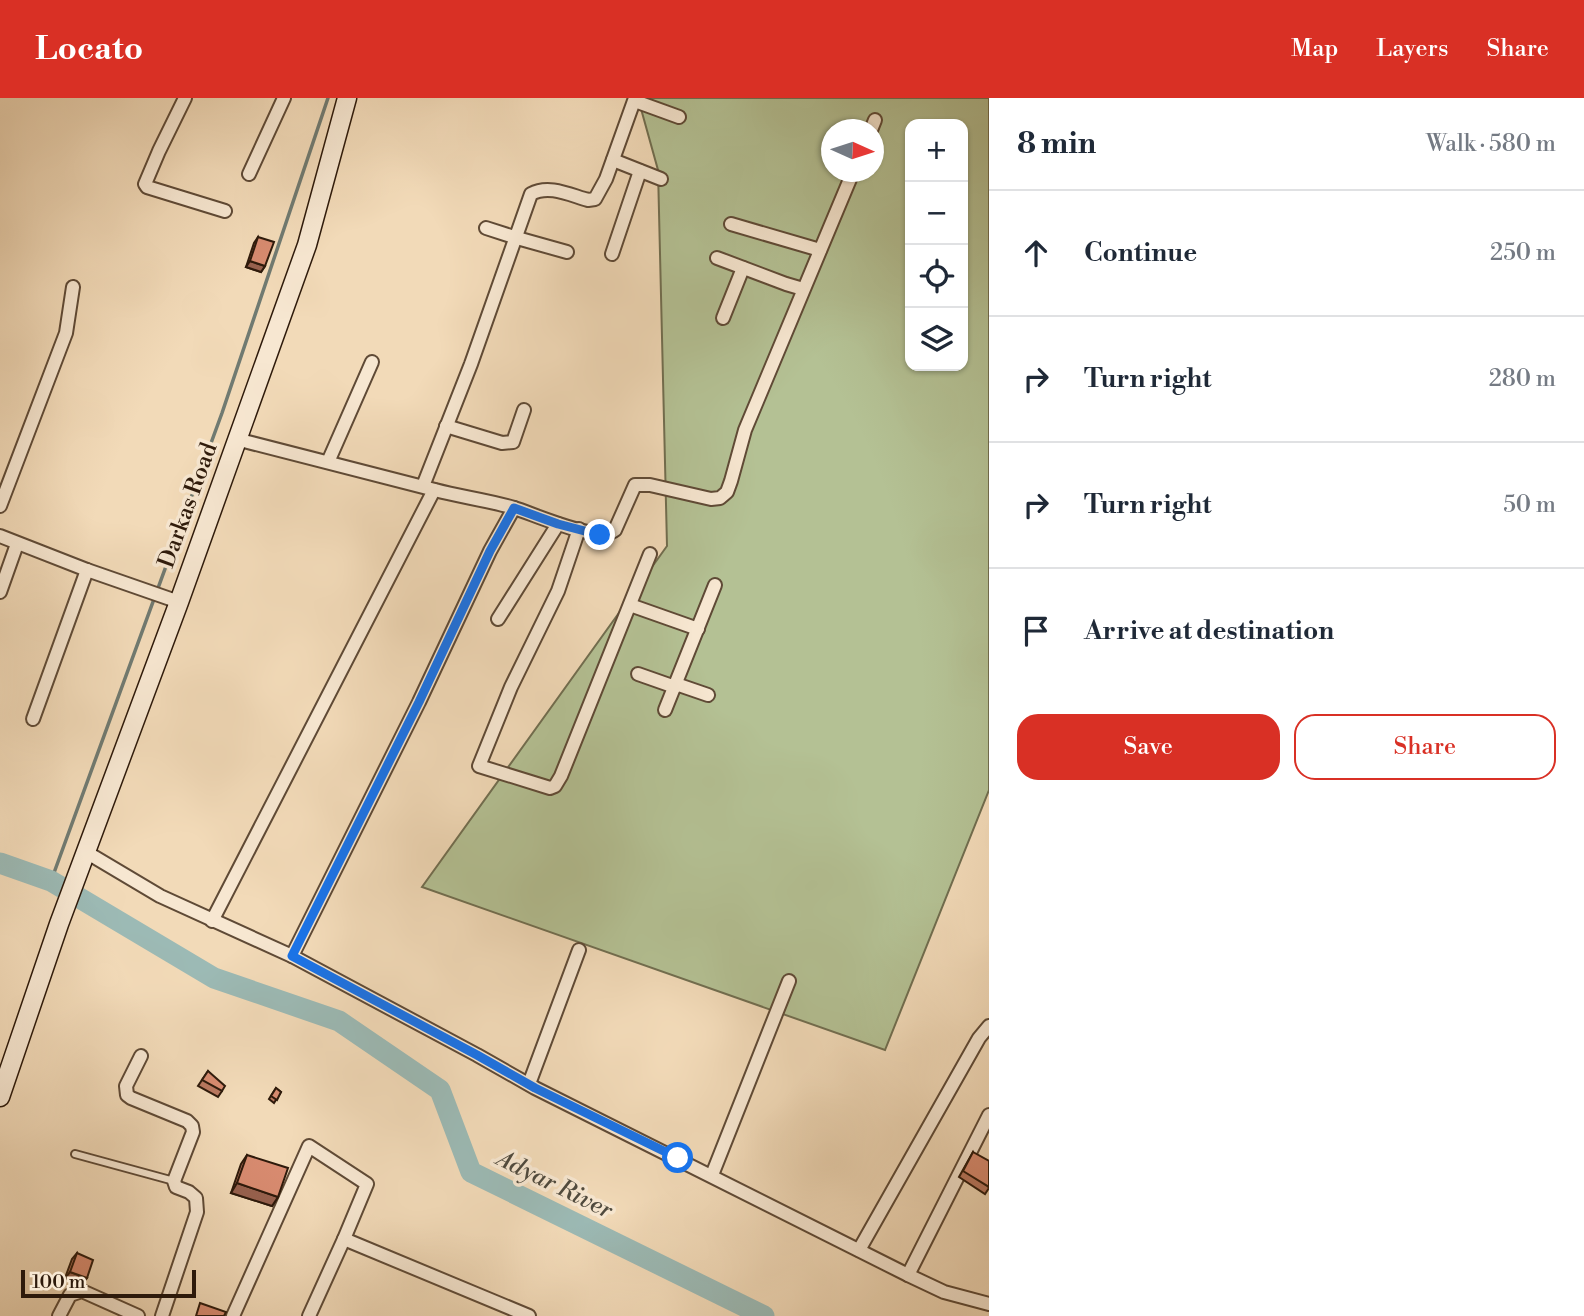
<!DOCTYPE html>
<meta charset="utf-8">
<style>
body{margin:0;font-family:"Libre Bodoni",serif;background:#f6f6f7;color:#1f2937}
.controls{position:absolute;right:21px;top:21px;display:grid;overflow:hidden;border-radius:14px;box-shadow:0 2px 5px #0004}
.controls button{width:63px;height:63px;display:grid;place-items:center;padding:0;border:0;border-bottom:2px solid #e0e1e3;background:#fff;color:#1f2937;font:35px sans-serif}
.compass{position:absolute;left:821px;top:21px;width:63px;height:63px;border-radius:50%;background:#fff;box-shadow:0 2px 5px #0004;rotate:93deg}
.scale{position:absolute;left:21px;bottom:18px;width:175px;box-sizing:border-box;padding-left:7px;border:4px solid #2e1a0b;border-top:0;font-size:19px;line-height:24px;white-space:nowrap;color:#2e1a0b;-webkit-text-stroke:5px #f7e7d1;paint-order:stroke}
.stop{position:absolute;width:21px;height:21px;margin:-16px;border:5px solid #1a73e8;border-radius:50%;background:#fff}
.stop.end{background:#1a73e8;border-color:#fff;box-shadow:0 2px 7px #0008}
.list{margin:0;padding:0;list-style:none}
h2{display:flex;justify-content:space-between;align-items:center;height:91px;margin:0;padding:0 28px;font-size:30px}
h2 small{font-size:23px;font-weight:400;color:#747a83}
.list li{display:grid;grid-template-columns:46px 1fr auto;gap:21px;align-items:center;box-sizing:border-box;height:126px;padding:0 28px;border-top:2px solid #e0e1e3}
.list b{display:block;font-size:26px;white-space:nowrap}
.list em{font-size:23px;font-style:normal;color:#747a83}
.actions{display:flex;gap:14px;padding:21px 28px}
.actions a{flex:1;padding:16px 0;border:2px solid #d93025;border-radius:21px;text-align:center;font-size:24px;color:#d93025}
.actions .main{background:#d93025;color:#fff}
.icon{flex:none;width:38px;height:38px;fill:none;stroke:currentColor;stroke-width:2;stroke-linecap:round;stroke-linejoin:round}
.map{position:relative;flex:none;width:989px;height:1218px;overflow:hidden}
header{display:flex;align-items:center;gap:42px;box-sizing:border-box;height:98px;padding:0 35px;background:#d93025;color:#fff}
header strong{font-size:33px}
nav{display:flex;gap:38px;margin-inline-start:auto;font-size:24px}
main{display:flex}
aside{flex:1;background:#fff}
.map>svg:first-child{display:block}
</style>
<header>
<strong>Locato</strong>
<nav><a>Map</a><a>Layers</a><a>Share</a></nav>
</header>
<main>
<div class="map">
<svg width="989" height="1218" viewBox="0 0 989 1218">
<rect width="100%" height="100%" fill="#f2dab8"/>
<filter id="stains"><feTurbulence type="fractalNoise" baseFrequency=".00286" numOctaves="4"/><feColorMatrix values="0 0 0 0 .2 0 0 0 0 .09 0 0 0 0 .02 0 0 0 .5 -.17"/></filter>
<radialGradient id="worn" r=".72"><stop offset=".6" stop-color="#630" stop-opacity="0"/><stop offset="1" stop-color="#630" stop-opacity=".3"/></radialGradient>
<path fill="#b4c194" stroke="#716e50" stroke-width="2" fill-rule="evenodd" d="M638,0h351v692l-104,260 -463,-163 245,-341 -9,-376zM910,26h53v242h-53zM832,32h42v42h-42z"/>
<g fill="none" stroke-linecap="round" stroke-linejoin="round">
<polyline stroke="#707a71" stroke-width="3.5" points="51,783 222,315 328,0"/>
<polyline stroke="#9cbab5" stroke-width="21" points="0,765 51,783 214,880 339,923 440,992 471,1074 764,1218"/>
<g stroke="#5f4a36" stroke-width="10">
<polyline id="lane" points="75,1056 174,1083"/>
</g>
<g stroke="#5f4a36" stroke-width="16">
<g id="street">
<polyline points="185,0 159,53 145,86 147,89 225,113"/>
<polyline points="635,3 679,19"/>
<polyline points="871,32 875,22"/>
<polyline points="613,62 661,81"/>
<polyline points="249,76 284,0"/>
<polyline points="731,126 820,152"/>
<polyline points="486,130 517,140 567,154"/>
<polyline points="612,156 640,73"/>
<polyline points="717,160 786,186 803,191"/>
<polyline points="723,220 743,170"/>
<polyline points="446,328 502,345 513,344 524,312"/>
<path d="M236,341c67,17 133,34 199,51 26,7 53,10 79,18 20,6 85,36 101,22l20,-45h15l61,14 9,-1 7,-6 4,-11 14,-51 108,-258"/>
<polyline points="328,364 372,264"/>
<path d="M423,388l48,-122 60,-170c18,-10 39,1 57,6l7,-1 11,-20 29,-81"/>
<polyline points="0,408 66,235 73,189"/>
<polyline points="579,431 558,493 511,589 479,668 550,690 555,688 561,678 650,456"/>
<polyline points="0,438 87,472 179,504"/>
<polyline points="0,494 17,446"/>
<polyline points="630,507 698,531"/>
<polyline points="498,521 558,426"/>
<polyline points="638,576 675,589"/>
<polyline points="676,586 708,597"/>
<polyline points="665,612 715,487"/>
<polyline points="33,621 87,472"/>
<polyline points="86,754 160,798 292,858 477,957 535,990 908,1177 944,1194 989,1206"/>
<polyline points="212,823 434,392"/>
<polyline points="292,858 419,604 490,453 514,410"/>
<polyline points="141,958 126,988 127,997 131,1000 187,1023 192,1028 193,1034 174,1083 176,1089 189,1094 196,1100 197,1114 162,1218"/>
<polyline points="529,986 579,852"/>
<polyline points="712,1077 789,883"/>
<polyline points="859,1152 979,940 989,928"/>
<polyline points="908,1177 989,1017"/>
<polyline points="59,1218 70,1197 82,1193 138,1218"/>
<polyline points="233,1218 309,1048 367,1086 344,1141"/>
<polyline points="309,1218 344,1141 529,1218"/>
</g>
</g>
<g stroke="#2e1a0b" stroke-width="21">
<polyline id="secondary" points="0,999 59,826 179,504 307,147 347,0"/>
</g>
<use href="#lane" stroke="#f7e7d1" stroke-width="6"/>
<use href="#street" stroke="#f7e7d1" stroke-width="12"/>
<use href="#secondary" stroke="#f7e7d1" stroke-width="18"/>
</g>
<g fill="#ba7860" stroke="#2e1a0b" stroke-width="2">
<polygon points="258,139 265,168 261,174 246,169 254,145"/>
<polygon points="208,973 222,993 218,999 198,988"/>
<polygon points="276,990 281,994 274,1005 269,1001"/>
<polygon points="973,1054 989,1090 985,1096 959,1079"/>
<polygon points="247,1057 278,1099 272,1108 231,1095 241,1066"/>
<polygon points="77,1155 82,1186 65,1180 72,1161"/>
</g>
<g fill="#97614e" stroke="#2e1a0b" stroke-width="2">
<polygon points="250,163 265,168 261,174 246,169"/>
<polygon points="237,1085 278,1099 272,1108 231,1095"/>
<polygon points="70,1174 87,1180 82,1186 65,1180"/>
</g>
<g fill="#d88b70" stroke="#2e1a0b" stroke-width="2">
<polygon points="258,139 274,144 265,168 250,163"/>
<polygon points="208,973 225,988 222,993 202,982"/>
<polygon points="276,990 281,994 277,1002 271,998"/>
<polygon points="973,1054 989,1063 989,1089 963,1073"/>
<polygon points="247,1057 288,1070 278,1099 237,1085"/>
<polygon points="77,1155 93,1162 87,1180 70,1174"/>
<polygon points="200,1205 226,1214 224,1218 196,1218"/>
</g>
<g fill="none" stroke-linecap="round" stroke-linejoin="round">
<polyline stroke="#1a73e8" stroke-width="9" points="600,437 558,426 514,410 490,453 419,604 292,858 477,957 535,990 678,1060"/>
</g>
<g text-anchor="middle" stroke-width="7" stroke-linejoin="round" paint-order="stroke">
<g font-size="23" fill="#2e1a0b" stroke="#f7e7d1">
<text transform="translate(187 407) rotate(-70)" y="8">Darkas Road</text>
</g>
<g font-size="24" font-style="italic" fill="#4f4a3e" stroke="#f7e7d1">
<text transform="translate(555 1086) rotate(26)" y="8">Adyar River</text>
</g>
</g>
<rect width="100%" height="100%" filter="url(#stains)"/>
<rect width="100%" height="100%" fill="url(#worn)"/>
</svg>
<div class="controls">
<button>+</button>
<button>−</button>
<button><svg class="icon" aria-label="locate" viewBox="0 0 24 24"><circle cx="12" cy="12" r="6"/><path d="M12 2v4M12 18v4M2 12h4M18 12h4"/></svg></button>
<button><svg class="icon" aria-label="layers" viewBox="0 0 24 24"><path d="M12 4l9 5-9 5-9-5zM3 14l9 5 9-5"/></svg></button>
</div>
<svg class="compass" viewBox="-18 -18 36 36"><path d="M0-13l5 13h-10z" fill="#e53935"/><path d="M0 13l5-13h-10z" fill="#747a83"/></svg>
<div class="scale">100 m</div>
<div class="stop" style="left:678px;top:1060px"></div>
<div class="stop end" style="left:600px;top:437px"></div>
</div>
<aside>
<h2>8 min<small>Walk · 580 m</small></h2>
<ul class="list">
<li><svg class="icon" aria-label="ahead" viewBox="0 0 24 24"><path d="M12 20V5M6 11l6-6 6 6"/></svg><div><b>Continue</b></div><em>250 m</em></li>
<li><svg class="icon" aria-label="right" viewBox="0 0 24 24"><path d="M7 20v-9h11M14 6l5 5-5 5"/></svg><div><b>Turn right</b></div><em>280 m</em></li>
<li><svg class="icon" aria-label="right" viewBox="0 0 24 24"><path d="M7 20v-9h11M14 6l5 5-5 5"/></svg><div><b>Turn right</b></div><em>50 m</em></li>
<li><svg class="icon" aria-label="arrive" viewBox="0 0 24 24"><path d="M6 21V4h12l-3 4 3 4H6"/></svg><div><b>Arrive at destination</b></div></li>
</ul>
<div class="actions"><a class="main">Save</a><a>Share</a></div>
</aside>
</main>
